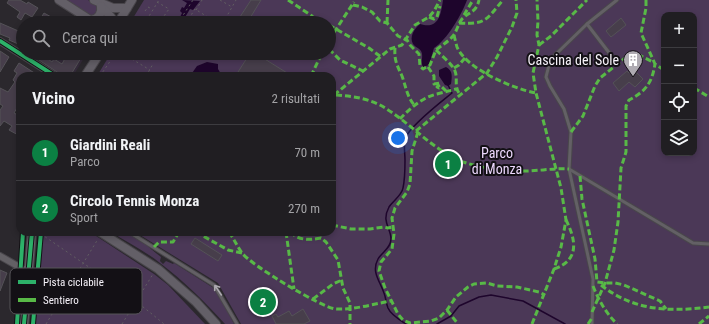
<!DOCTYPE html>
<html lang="it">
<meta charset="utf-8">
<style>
body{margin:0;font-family:"Roboto Condensed",sans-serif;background:#2d2b2f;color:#f1f3f6}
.controls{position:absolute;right:12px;top:12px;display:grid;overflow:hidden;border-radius:8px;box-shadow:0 2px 6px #0003}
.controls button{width:36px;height:36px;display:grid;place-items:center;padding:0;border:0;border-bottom:1px solid #3d3c40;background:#201e22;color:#f1f3f6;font:20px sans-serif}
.you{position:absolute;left:398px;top:138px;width:14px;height:14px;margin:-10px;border:3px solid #fff;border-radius:50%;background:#1a73e8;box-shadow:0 0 0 6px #1a73e833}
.badge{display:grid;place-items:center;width:26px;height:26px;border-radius:50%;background:#0b8043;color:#fff;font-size:13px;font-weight:700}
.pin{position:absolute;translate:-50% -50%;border:2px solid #fff;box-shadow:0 1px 4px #0006}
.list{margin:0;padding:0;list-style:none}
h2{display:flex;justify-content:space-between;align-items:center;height:52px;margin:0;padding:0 16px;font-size:17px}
h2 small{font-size:13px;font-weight:400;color:#a2a2a5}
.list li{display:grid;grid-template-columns:26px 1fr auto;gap:12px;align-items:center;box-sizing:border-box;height:56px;padding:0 16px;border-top:1px solid #3d3c40}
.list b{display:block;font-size:15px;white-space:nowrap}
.list p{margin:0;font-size:13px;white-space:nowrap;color:#a2a2a5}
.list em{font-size:13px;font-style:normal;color:#a2a2a5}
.icon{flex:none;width:22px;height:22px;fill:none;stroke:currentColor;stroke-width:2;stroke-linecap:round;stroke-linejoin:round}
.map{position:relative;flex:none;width:709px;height:324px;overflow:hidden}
.search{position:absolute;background:#201e22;box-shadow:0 2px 6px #0003;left:16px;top:16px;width:320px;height:44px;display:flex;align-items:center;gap:10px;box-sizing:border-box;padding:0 14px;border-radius:22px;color:#a2a2a5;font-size:15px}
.panel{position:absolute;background:#201e22;box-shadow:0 2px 6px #0003;left:16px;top:72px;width:320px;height:164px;border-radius:12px}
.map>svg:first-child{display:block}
</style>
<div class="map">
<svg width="709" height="324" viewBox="0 0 709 324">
<rect width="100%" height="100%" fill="#2b282d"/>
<polygon fill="#352b3b" points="52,53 87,53 73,76 62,76 48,67 54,54"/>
<g fill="#4b3857" fill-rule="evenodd">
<polygon points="65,0 88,0 98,7 98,13 92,16 90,16"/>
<path d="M144,0h565v324h-468l-23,-41 -83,-51h197v-156h-235l14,-23h218v-30h-199zM664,15h30v138h-30z"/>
<polygon points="40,232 90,232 154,274 168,285 205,324 31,324"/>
<path d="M111,232c5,0 11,-1 16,0 12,4 24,18 34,25l-1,4 3,3 3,-3 7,3 1,-1 38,24 4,3 18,34h-9c-20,-22 -41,-43 -65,-61 -15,-12 -33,-21 -49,-31z"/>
</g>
<g fill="#1e052c">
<polygon points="182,0 200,1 193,10 190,9 184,19 180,23 176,21 177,19 179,19 182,13 180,11 182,7 184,8 187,3"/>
<path d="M443,0h24c-5,14 -20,40 -33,48l-5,17 -6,2c-3,-5 1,-11 -2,-16 -2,-3 -6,-4 -8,-7 -4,-7 1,-15 7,-20 19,6 21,-10 23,-24z"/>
<polygon points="207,62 218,64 218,69 221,74 220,76 190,76 197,66"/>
<path d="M446,67c7,4 6,9 5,17l-3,2 -3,-1 -6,-9v-6z"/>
</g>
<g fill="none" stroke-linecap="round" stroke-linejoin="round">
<g stroke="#1e052c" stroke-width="1.5">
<path d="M406,324c-6,-4 -15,-9 -18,-16 -2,-5 -2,-10 -4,-15 -4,-12 -13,-21 -6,-34 4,-7 13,-11 13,-20 0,-11 -10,-17 -2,-32 4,-6 13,-12 14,-19 2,-9 2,-19 2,-28 0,-8 -2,-16 1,-23 5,-12 35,-35 46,-44l-4,-8"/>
<polyline points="437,324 451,316 459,306 479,297 491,295 523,301 565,324"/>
</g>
</g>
<g fill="#473e4b" stroke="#545257">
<polygon points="9,0 20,0 27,4 28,2 38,8 32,17 25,13 21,20 17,17 20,12 7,3"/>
<polygon points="251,0 261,0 247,23 236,23"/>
<polygon points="44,13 53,18 50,23 43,23 39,21"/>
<polygon points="621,18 626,25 611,37 606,31"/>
<polygon points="0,23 23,33 23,46 9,40 10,38 0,34"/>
<polygon points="0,51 9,57 0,72"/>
<polygon points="36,53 46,53 44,56 52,62 54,59 62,64 68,53 84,53 70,76 63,76 33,56"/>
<polygon points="239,53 255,53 292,76 244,76 238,72 247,58"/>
<polygon points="19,63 39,76 20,76 20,103 14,113 20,116 20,136 9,130 12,126 4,121 0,126 0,110 3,106 0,104 0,88 8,92 15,82 13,80 17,73 14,71"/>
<polygon points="633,69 643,79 635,87 629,82 619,91 613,83 627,71 629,73"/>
<polygon points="195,238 222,255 218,261 191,244"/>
<polygon points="0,270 7,273 0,291"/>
<polygon points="303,309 310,321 304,324 276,324 272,316 276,314 278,317 289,311 292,316"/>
</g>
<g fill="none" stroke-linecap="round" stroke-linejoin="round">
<g stroke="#49464b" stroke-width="5">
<g id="lane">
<polyline points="587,24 617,63"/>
<polyline points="569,169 693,243 709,244"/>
<polyline points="129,232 214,285 237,324"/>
<polyline points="592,324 593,279 569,169 571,132 564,109 550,86 546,77 549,65 555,55 587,24 617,0"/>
</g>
</g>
<g stroke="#49464b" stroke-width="8">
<g id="street">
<polyline points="0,41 55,76"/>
<polyline points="0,256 21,268 29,271"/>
</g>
</g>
<g stroke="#49464b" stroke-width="10">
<g id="secondary">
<polyline points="59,0 95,23"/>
<polyline points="94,0 113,8 127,8"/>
<polyline points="101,6 111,17 115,23"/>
<path d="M91,20c8,-1 11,-7 10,-14"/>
<polyline points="118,23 132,0"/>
<polyline points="85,76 100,53"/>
<polyline points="100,232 158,269 196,302 216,324"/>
<polyline points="24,324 32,232"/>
</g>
</g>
<g stroke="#615e62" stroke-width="1" stroke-dasharray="2 3" stroke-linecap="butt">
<polyline points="220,0 232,7"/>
<polyline points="157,2 169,9 164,16 176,23"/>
<polyline points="196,10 202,0"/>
<polyline points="145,11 148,7 152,9"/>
<polyline points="149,23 146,21 159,0"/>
<polyline points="178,23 193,0"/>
<polyline points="186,23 195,9 217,23"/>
<polyline points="223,23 236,0"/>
<polyline points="100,76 113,57 116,57 122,53 150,70"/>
<polyline points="146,76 153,64"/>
<polyline points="16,114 20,110"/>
<path d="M41,234c42,29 84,57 123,90"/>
<polyline points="46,324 98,239"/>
<polyline points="122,324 153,274"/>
</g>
<use href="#lane" stroke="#636065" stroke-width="3"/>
<use href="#street" stroke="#636065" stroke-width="6"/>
<use href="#secondary" stroke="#635f67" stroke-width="8"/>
<g stroke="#58b947" stroke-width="3" stroke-dasharray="6 3" stroke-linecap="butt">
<polyline points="288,0 312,16 318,23"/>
<polyline points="646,0 646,8 641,33 655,64 664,70"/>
<path d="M353,5l9,2 10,5 8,9 7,2 11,13 9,4 3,5 9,9 1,12 3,3 7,-4 6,-15c6,-5 12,-8 17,-14 4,-5 5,-12 9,-17 8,-8 14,-6 17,-19"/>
<polyline points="464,15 473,0"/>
<polyline points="429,17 434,19 437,17 440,6"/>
<polyline points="387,23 388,0"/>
<path d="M459,23c27,2 28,-4 44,-23"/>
<polyline points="329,25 369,48 381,57"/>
<path d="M454,35c1,4 2,9 3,12 9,22 57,42 79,46"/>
<polyline points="329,40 354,2"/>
<polyline points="539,45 551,36 587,0"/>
<path d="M395,48c-1,12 2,17 7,28 4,11 5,21 13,30"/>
<polyline points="329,49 340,60 363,71"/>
<path d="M436,50c5,5 17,15 19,21 3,8 -1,15 4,22"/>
<polyline points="428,67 434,76 434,84 440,83 440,85 437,87 439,88 442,87 446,91"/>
<polyline points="454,68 459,65 465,58"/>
<polyline points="311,76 322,53"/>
<polyline points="694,88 709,97"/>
<polyline points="334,95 390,49 402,45 415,25 429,17 434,11 440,0"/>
<path d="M336,95c15,1 30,3 44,10 29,16 52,45 83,57 19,6 41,10 61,9 15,0 30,-3 45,-2"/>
<path d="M400,119c9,-10 23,-22 37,-25 7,-2 13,-3 19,-5"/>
<polyline points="416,131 487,73 497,57 512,27 517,13 516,0"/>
<polyline points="418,132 412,151 410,184 407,192 395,208 392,218 394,234 392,249 381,262 379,271 385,288 398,314 403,320 410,323 431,321 439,318 447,310 456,297 468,287 474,284 487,283 497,286 517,287 539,292 545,295"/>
<polyline points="571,132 583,116 595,86 600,78 625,58 635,53 653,62"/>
<polyline points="580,176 582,199 595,259 597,282 605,283 615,283 624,285 660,301 666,309"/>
<polyline points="332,225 351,229 370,229 384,227 388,228 392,227"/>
<polyline points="196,232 228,250 242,253"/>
<path d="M229,232c5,7 8,14 13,21 9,12 80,55 94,56 18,1 37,-5 55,-8"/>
<polyline points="286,232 294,289"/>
<path d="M290,232c10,9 19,8 31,6l5,4 12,18 5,28 7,15v21"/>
<polyline points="154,247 159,242 173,242 179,232"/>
<path d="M554,269c26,-9 22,-29 12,-49"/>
<path d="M601,285c33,26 68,27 108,22"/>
<path d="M593,286c6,15 13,27 24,38"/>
<polyline points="313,299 333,284 342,280"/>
<polyline points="447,310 458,324"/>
<path d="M592,312l13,-29 9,-33 4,-28 3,-54 5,-16v-46l3,-6c17,-9 23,-17 26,-36"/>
<polyline points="532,324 554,269 561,247 566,220 561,188 536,93 533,73 539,45 537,35 538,21 537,0"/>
<polyline points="588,324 592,318"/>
<polyline points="699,324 709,316"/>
</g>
<g stroke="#131015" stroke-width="6">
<g id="cycleway">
<polyline points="0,41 55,76"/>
<polyline points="17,324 23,232"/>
<polyline points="24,324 32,232"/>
<polyline points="33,324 41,232"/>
</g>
</g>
<use href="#cycleway" stroke="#2db169" stroke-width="4"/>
</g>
<defs><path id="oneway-shaft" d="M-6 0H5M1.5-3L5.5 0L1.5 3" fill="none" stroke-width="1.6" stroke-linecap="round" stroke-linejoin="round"/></defs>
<use stroke="#aca9af" href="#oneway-shaft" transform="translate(218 290) rotate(-124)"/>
<defs>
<g id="building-pin" transform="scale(1)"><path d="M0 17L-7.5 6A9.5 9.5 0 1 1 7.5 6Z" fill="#afabb2" stroke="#131015"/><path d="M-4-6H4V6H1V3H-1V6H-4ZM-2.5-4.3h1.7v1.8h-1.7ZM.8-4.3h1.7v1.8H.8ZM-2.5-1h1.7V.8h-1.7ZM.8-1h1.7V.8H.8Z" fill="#fff"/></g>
</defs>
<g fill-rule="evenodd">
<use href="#building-pin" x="633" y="60"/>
</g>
<g text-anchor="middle" stroke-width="4" stroke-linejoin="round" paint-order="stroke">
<g font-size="14" fill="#f6f2f9" stroke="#131015" text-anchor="end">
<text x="619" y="65">Cascina del Sole</text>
</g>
<g font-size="14" fill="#edd8fd" stroke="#131015">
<text x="497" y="158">Parco<tspan x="497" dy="16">di Monza</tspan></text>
</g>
</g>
<rect x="10" y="268" width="132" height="46" rx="6" fill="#131015" stroke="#575459" stroke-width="1"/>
<rect x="18" y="280" width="18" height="4" fill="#2db169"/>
<rect x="18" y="298" width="18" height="4" fill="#58b947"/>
<g font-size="11" fill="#f6f2f9">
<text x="43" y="286">Pista ciclabile</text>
<text x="43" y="304">Sentiero</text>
</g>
</svg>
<div class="controls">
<button>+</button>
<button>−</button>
<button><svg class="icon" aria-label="locate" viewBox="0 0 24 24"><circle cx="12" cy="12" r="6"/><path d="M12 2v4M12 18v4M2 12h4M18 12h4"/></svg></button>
<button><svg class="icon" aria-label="layers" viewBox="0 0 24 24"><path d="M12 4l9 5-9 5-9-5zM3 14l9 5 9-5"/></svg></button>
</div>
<div class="you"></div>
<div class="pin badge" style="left:448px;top:164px">1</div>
<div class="pin badge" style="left:263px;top:302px">2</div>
<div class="search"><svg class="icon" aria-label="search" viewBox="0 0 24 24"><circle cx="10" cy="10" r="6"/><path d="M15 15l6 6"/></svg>Cerca qui</div>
<section class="panel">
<h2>Vicino<small>2 risultati</small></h2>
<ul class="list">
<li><span class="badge">1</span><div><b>Giardini Reali</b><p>Parco</p></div><em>70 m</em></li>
<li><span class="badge">2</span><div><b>Circolo Tennis Monza</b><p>Sport</p></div><em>270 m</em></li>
</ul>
</section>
</div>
